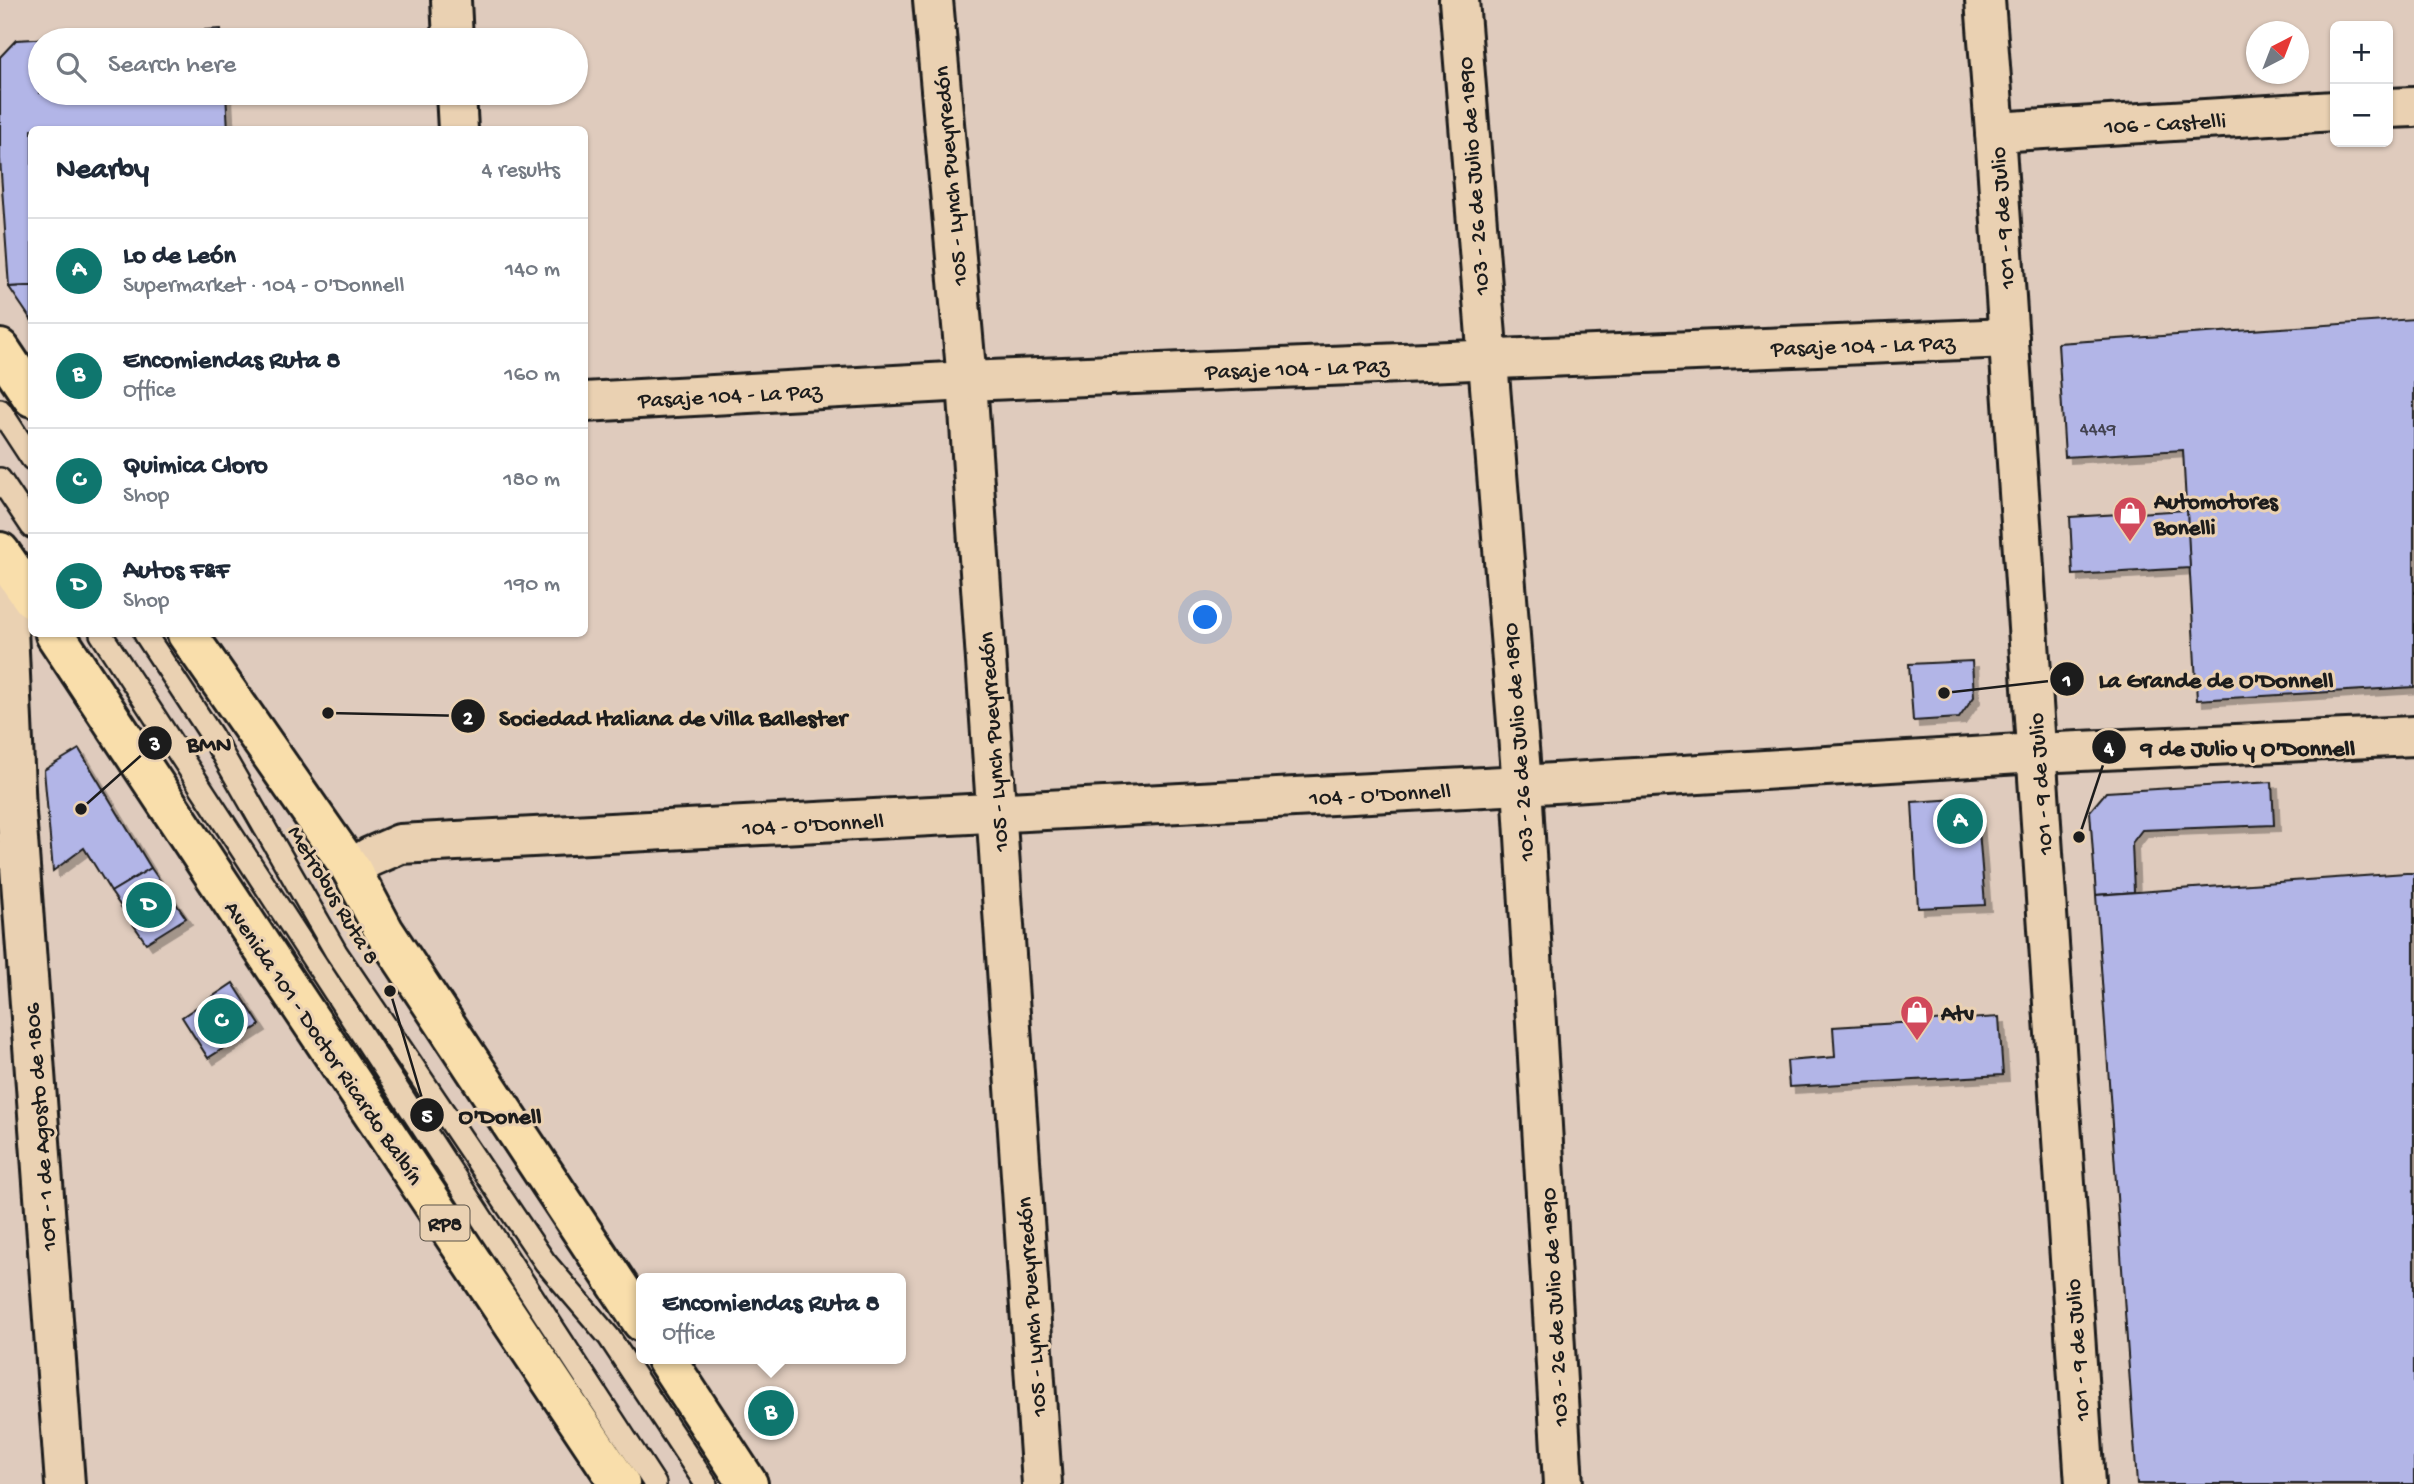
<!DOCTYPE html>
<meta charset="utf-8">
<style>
body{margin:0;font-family:"Gochi Hand",sans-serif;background:#f2f2f3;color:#1f2937}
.controls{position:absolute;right:21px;top:21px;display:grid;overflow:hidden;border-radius:10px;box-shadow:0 2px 5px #0004}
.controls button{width:63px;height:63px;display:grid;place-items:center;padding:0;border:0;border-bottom:2px solid #e0e1e3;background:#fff;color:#1f2937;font:35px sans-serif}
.compass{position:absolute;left:2246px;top:21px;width:63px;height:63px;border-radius:50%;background:#fff;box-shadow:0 2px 5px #0004;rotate:42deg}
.you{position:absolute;left:1206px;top:618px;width:24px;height:24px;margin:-18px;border:5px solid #fff;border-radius:50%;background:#1a73e8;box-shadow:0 0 0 10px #1a73e833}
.badge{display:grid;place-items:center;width:46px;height:46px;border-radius:50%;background:#0f766e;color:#fff;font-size:23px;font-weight:700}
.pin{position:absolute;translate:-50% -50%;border:4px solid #fff;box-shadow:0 2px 7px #0006}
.popup{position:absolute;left:636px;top:1273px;width:270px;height:91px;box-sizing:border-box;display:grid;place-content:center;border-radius:10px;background:#fff;filter:drop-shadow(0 2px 5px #0005);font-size:23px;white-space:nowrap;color:#747a83}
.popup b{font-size:26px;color:#1f2937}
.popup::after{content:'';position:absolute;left:50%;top:100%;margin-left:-14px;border:14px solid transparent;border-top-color:#fff}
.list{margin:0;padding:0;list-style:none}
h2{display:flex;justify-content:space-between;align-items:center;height:91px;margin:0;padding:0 28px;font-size:30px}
h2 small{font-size:23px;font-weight:400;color:#747a83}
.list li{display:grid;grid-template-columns:46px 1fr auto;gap:21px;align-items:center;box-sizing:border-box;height:105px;padding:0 28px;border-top:2px solid #e0e1e3}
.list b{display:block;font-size:26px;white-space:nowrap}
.list p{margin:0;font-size:23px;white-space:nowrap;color:#747a83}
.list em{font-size:23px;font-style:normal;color:#747a83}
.icon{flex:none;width:38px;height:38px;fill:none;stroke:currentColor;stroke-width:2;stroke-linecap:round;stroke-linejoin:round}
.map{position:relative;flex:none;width:2414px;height:1484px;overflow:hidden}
.search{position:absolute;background:#fff;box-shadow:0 2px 5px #0004;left:28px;top:28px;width:560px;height:77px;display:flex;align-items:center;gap:18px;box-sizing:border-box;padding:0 24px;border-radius:38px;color:#747a83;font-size:26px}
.panel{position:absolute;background:#fff;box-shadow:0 2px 5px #0004;left:28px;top:126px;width:560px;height:511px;border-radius:10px}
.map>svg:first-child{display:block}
</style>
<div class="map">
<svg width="2414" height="1484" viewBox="0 0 2414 1484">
<defs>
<filter id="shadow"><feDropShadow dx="6" dy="6" stdDeviation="0" flood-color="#0004"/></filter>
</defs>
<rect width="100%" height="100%" fill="#dfcbbd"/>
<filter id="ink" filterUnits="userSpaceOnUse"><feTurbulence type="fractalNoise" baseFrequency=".0143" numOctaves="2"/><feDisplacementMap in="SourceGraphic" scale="14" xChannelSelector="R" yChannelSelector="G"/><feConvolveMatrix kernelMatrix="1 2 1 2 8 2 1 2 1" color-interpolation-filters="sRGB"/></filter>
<g filter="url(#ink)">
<g fill="#b2b5e7" stroke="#1c1c1c" stroke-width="2" filter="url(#shadow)">
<polygon points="221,29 222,40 40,40 40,93 226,93 228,130 32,130 32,286 9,287 0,159 0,57 16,40"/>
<polygon points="32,286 32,321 9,287"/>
<polygon points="2414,319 2414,687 2197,700 2183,450 2065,457 2058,343"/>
<polygon points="2187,510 2190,568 2073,575 2070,517"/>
<polygon points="1972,661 1974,697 1959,718 1913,721 1909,664"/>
<polygon points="79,749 151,868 111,892 84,848 53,871 44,770"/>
<polygon points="2272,782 2274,825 2142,830 2132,843 2134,892 2096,895 2090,811 2106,792"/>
<polygon points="1958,799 1978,818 1985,905 1918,908 1912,802"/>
<polygon points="151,868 186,918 146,943 111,892"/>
<polygon points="2406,873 2414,873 2414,1484 2137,1484 2096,895"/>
<polygon points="233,983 260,1025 208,1058 182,1017"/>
<polygon points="1999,1017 2003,1075 1789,1087 1787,1061 1835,1057 1833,1027"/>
</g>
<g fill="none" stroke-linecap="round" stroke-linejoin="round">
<g stroke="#1c1c1c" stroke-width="26">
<g id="lane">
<polyline points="0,410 32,459"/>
<polyline points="0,479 32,527"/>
<polyline points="101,634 655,1484"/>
<polyline points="145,634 212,736 336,952 545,1262 609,1337 706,1484"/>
</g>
</g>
<g stroke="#1c1c1c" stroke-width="44">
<g id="street">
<polyline points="451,0 453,40"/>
<polyline points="933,0 967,381 1042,1484"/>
<polyline points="1459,0 1522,785 1563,1484"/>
<polyline points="456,93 458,130"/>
<polyline points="2388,108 2414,107"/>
<polyline points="1995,132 2335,111"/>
<polyline points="584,402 967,381 2009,338"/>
<polyline points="5,560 16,812 65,1484"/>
<polyline points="351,869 370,857 400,844 1522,785 2036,753 2414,736"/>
</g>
</g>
<g stroke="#1c1c1c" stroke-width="44">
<polyline id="secondary" points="1985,0 1995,132 2085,1484"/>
</g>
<g stroke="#1c1c1c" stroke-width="44">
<g id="primary">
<polyline points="0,349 32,397"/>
<polyline points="0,552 32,598"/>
<polyline points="55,634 281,976 620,1484"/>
<polyline points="187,634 351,869 384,931 642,1322"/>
<polyline points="666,1359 748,1484"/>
</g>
</g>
<use href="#lane" stroke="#ead1b2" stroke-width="21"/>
<use href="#street" stroke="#ead1b2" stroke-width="38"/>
<use href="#secondary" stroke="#ead1b2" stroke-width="38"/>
<use href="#primary" stroke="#f9deab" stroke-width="38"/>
</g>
</g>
<defs>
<g id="shop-pin" transform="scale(1.75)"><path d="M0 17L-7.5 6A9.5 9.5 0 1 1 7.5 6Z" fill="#d1495b" stroke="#ead1b2"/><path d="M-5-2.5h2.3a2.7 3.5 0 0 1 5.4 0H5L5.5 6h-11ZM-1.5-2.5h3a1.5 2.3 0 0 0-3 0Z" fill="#fff"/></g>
</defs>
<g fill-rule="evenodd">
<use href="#shop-pin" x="2130" y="513"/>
<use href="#shop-pin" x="1917" y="1012"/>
</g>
<g text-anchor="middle" stroke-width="6" stroke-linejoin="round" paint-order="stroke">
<g font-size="19" fill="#42424f">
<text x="2098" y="434">4449</text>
</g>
<rect fill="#ead1b2" stroke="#5a5249" stroke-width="2" x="420.5" y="1205.5" width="49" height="35" rx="5"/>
<g font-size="21" font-weight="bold" fill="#1c1c1c">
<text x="445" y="1230">RP8</text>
</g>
<g font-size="23" fill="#1c1c1c" stroke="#ead1b2">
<text transform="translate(2165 122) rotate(-3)" y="8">106 - Castelli</text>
<text transform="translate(949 176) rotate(-95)" y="8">105 - Lynch Pueyrredón</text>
<text transform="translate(1472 176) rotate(-94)" y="8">103 - 26 de Julio de 1890</text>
<text transform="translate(2001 218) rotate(-94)" y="8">101 - 9 de Julio</text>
<text transform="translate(1863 344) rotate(-2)" y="8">Pasaje 104 - La Paz</text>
<text transform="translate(1297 367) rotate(-2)" y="8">Pasaje 104 - La Paz</text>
<text transform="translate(730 394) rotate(-3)" y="8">Pasaje 104 - La Paz</text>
<text transform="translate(992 742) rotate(-94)" y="8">105 - Lynch Pueyrredón</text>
<text transform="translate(1517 742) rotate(-94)" y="8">103 - 26 de Julio de 1890</text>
<text transform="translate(2039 784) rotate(-94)" y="8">101 - 9 de Julio</text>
<text transform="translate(1380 793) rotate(-3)" y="8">104 - O'Donnell</text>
<text transform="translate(813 823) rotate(-3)" y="8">104 - O'Donnell</text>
<text transform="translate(335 894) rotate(59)" y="8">Metrobus Ruta 8</text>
<text transform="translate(325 1042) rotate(56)" y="8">Avenida 101 - Doctor Ricardo Balbín</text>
<text transform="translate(39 1127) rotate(-94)" y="8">109 - 1 de Agosto de 1806</text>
<text transform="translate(1030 1307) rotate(-94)" y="8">105 - Lynch Pueyrredón</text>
<text transform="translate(1553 1307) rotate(-93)" y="8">103 - 26 de Julio de 1890</text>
<text transform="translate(2076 1350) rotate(-94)" y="8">101 - 9 de Julio</text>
</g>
<g font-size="23" font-weight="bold" fill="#1c1c1c" stroke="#ead1b2" text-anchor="start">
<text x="2154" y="508">Automotores<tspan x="2154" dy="26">Bonelli</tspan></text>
<text x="1941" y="1020">Atv</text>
</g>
</g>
<path fill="none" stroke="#1c1c1c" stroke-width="2.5" d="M1944 693L2067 679M328 713L468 716M81 809L155 743M2079 837L2109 747M390 991L427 1115"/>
<g fill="#1c1c1c" stroke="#ead1b2" stroke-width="2.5">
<circle cx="1944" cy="693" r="7"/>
<circle cx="328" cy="713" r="7"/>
<circle cx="81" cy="809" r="7"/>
<circle cx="2079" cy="837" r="7"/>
<circle cx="390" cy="991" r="7"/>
<circle cx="2067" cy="679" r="18"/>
<circle cx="468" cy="716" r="18"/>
<circle cx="155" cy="743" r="18"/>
<circle cx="2109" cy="747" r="18"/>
<circle cx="427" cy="1115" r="18"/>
</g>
<g font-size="21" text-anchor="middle" font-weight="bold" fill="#fff">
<text x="2067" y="686">1</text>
<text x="468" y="724">2</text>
<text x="155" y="750">3</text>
<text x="2109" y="754">4</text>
<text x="427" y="1122">5</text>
</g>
<g font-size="24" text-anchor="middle" font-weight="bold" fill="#1c1c1c" stroke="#ead1b2" stroke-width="6" stroke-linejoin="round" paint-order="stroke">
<text x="2216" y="687">La Grande de O'Donnell</text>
<text x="673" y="725">Sociedad Italiana de Villa Ballester</text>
<text x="209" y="751">BMN</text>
<text x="2248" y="755">9 de Julio y O'Donnell</text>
<text x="500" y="1123">O'Donell</text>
</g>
</svg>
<div class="controls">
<button>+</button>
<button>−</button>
</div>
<svg class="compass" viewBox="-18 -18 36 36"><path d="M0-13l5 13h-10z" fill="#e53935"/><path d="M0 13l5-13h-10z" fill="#747a83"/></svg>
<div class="you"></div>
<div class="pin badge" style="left:1960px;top:821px">A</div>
<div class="pin badge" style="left:771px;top:1413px">B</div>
<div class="popup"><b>Encomiendas Ruta 8</b>Office</div>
<div class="pin badge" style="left:221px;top:1021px">C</div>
<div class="pin badge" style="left:149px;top:905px">D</div>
<div class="search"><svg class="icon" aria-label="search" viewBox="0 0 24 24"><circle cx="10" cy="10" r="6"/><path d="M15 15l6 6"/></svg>Search here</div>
<section class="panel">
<h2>Nearby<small>4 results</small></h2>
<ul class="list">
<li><span class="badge">A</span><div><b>Lo de León</b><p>Supermarket · 104 - O'Donnell</p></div><em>140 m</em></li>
<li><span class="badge">B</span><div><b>Encomiendas Ruta 8</b><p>Office</p></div><em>160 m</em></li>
<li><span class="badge">C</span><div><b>Quimica Cloro</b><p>Shop</p></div><em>180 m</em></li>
<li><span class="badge">D</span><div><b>Autos F&amp;F</b><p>Shop</p></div><em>190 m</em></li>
</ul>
</section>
</div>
